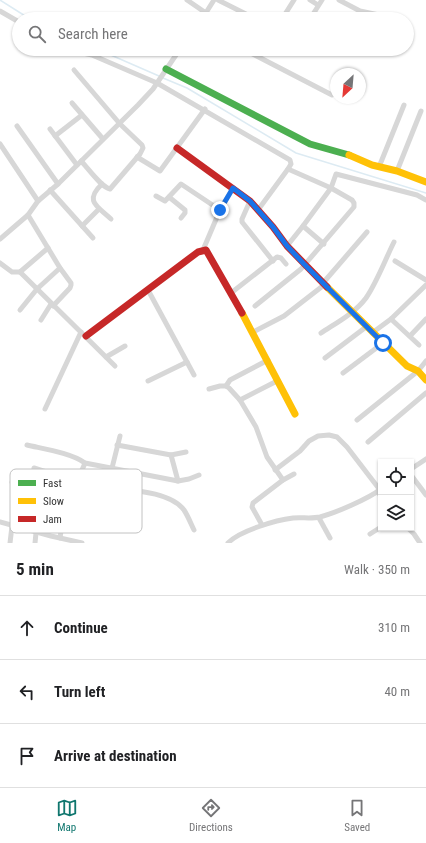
<!DOCTYPE html>
<meta charset="utf-8">
<style>
body{margin:0;font-family:"Roboto Condensed",sans-serif;background:#f2f2f2;color:#202124}
.controls{position:absolute;right:12px;bottom:12px;display:grid;overflow:hidden;border-radius:0px;box-shadow:0 1px 3px #0004}
.controls button{width:36px;height:36px;display:grid;place-items:center;padding:0;border:0;border-bottom:1px solid #e0e0e0;background:#fff;color:#202124;font:20px sans-serif}
.compass{position:absolute;left:330px;top:68px;width:36px;height:36px;border-radius:50%;background:#fff;box-shadow:0 1px 3px #0004;rotate:206deg}
.stop{position:absolute;width:12px;height:12px;margin:-9px;border:3px solid #1a73e8;border-radius:50%;background:#fff}
.stop.end{background:#1a73e8;border-color:#fff;box-shadow:0 1px 4px #0008}
.list{margin:0;padding:0;list-style:none}
h2{display:flex;justify-content:space-between;align-items:center;height:52px;margin:0;padding:0 16px;font-size:17px}
h2 small{font-size:13px;font-weight:400;color:#757577}
.list li{display:grid;grid-template-columns:26px 1fr auto;gap:12px;align-items:center;box-sizing:border-box;height:64px;padding:0 16px;border-top:1px solid #e0e0e0}
.list b{display:block;font-size:15px;white-space:nowrap}
.list em{font-size:13px;font-style:normal;color:#757577}
.icon{flex:none;width:22px;height:22px;fill:none;stroke:currentColor;stroke-width:2;stroke-linecap:round;stroke-linejoin:round}
.map{position:relative;flex:none;width:426px;height:543px;overflow:hidden}
.search{position:absolute;background:#fff;box-shadow:0 1px 3px #0004;left:12px;right:12px;top:12px;height:44px;display:flex;align-items:center;gap:10px;box-sizing:border-box;padding:0 14px;border-radius:22px;color:#757577;font-size:15px}
.sheet{height:244px;background:#fff}
nav{display:flex;justify-content:space-around;align-items:center;box-sizing:border-box;height:56px;border-top:1px solid #e0e0e0;background:#fff;font-size:11px;color:#757577}
nav a{display:grid;justify-items:center;gap:2px}
nav .on{color:#0f766e}
.map>svg:first-child{display:block}
</style>
<div class="map">
<svg width="426" height="543" viewBox="0 0 426 543">
<rect width="100%" height="100%" fill="#fff"/>
<g fill="none" stroke-linecap="round" stroke-linejoin="round">
<g stroke="#ddebf3" stroke-width="1.5">
<polyline points="0,0 30,19"/>
<polyline points="97,49 159,76"/>
<polyline points="163,78 187,88 296,153 426,193"/>
</g>
<g stroke="#d7d7d7" stroke-width="5">
<polyline points="187,0 206,13"/>
<polyline points="218,0 256,19"/>
<polyline points="310,0 318,5"/>
<polyline points="339,0 360,11 398,19"/>
<polyline points="0,11 19,22"/>
<polyline points="123,16 127,19"/>
<polyline points="202,19 214,0"/>
<polyline points="282,19 294,0"/>
<polyline points="310,19 322,0"/>
<polyline points="65,49 92,55 157,83 290,160 291,164 288,169 258,210"/>
<polyline points="243,49 332,95"/>
<path d="M74,70l46,54 22,21 1,3 -3,6 -30,35c-9,-2 -22,-21 -29,-28"/>
<polyline points="72,103 103,139"/>
<polyline points="17,126 58,184"/>
<polyline points="50,129 77,165"/>
<polyline points="55,136 82,115"/>
<polyline points="0,144 38,201"/>
<polyline points="137,157 160,171 205,109"/>
<polyline points="379,167 404,105"/>
<polyline points="397,171 421,111"/>
<path d="M102,184c-18,17 -5,22 9,35"/>
<polyline points="50,190 93,238"/>
<polyline points="156,196 165,201 181,184 220,210"/>
<polyline points="169,197 185,210 185,213 181,218"/>
<polyline points="250,201 242,219 242,222 273,261"/>
<polyline points="28,215 60,268 71,283 71,285 70,288 53,306"/>
<polyline points="82,226 99,209"/>
<polyline points="303,226 324,244"/>
<polyline points="0,239 28,215 38,201 58,184 138,105 153,89 180,49"/>
<polyline points="287,246 303,226 331,188 336,174 417,195 426,200"/>
<polyline points="203,250 220,210 233,188"/>
<polyline points="395,261 426,280"/>
<polyline points="0,263 12,272 20,272 48,248"/>
<polyline points="20,272 115,366"/>
<polyline points="323,283 367,232"/>
<polyline points="148,290 194,375"/>
<polyline points="231,293 277,257 281,258 286,264"/>
<polyline points="255,306 301,269 354,207 354,203 352,200 331,188 288,169"/>
<polyline points="20,310 37,289 60,268"/>
<polyline points="391,319 419,345"/>
<polyline points="41,320 51,304"/>
<polyline points="253,332 284,316 324,285"/>
<path d="M321,333c15,-10 34,-20 45,-35 11,-16 19,-38 28,-56"/>
<polyline points="372,333 391,319 426,285"/>
<polyline points="410,336 426,319"/>
<polyline points="106,357 125,346"/>
<polyline points="325,358 366,327"/>
<polyline points="343,373 383,343"/>
<polyline points="148,381 187,362"/>
<polyline points="226,386 230,380 268,360"/>
<polyline points="209,389 220,386 226,386 229,388 240,400 256,427 267,457 283,480"/>
<polyline points="240,400 277,381"/>
<polyline points="45,409 81,332"/>
<polyline points="357,420 418,371 426,361"/>
<polyline points="368,442 426,393"/>
<path d="M27,445c17,4 44,8 58,18l93,18 11,-2 10,-4"/>
<polyline points="117,445 171,455 186,452"/>
<polyline points="171,455 178,481"/>
<polyline points="34,468 77,482"/>
<polyline points="411,469 426,459"/>
<polyline points="275,470 300,451 309,441 318,436 329,435 337,437 347,447 380,490"/>
<polyline points="411,475 426,495"/>
<polyline points="12,482 70,501"/>
<path d="M106,487c22,3 64,4 78,23 4,6 7,14 10,20"/>
<polyline points="378,491 381,497"/>
<polyline points="103,494 112,468 120,436"/>
<polyline points="319,518 330,538"/>
<polyline points="0,522 51,536 82,543"/>
<polyline points="262,525 252,507 253,503 283,480 294,474"/>
<polyline points="408,528 414,534 420,543"/>
<polyline points="370,534 381,527"/>
<path d="M60,538c3,-26 15,-51 25,-75"/>
<polyline points="10,543 12,526"/>
<polyline points="35,543 36,533"/>
<path d="M228,543c11,-12 48,-23 65,-25 8,-1 18,1 27,-1 15,-4 48,-18 61,-28"/>
</g>
<polyline stroke="#4caf50" stroke-width="7" points="166,69 310,144 349,155"/>
<g stroke="#ffc107" stroke-width="7">
<polyline points="349,155 372,165 397,171 426,182"/>
<polyline points="327,287 407,366 418,371 426,380"/>
<polyline points="242,313 295,414"/>
</g>
<g stroke="#c62828" stroke-width="7">
<polyline points="177,148 250,201 273,227 287,246 327,287"/>
<polyline points="86,336 198,252 206,250 242,313"/>
</g>
</g>
<g fill="none" stroke-linecap="round" stroke-linejoin="round">
<polyline stroke="#1a73e8" stroke-width="5" points="220,210 233,188 250,201 273,227 287,246 304,264 383,343"/>
</g>
<rect x="10" y="469" width="132" height="64" rx="6" fill="#fff" stroke="#c2c2c2" stroke-width="1"/>
<rect x="18" y="480" width="18" height="6" fill="#4caf50"/>
<rect x="18" y="498" width="18" height="6" fill="#ffc107"/>
<rect x="18" y="516" width="18" height="6" fill="#c62828"/>
<g font-size="11" fill="#333">
<text x="43" y="487">Fast</text>
<text x="43" y="505">Slow</text>
<text x="43" y="523">Jam</text>
</g>
</svg>
<div class="controls">
<button><svg class="icon" aria-label="locate" viewBox="0 0 24 24"><circle cx="12" cy="12" r="6"/><path d="M12 2v4M12 18v4M2 12h4M18 12h4"/></svg></button>
<button><svg class="icon" aria-label="layers" viewBox="0 0 24 24"><path d="M12 4l9 5-9 5-9-5zM3 14l9 5 9-5"/></svg></button>
</div>
<svg class="compass" viewBox="-18 -18 36 36"><path d="M0-13l5 13h-10z" fill="#e53935"/><path d="M0 13l5-13h-10z" fill="#757577"/></svg>
<div class="stop" style="left:383px;top:343px"></div>
<div class="stop end" style="left:220px;top:210px"></div>
<div class="search"><svg class="icon" aria-label="search" viewBox="0 0 24 24"><circle cx="10" cy="10" r="6"/><path d="M15 15l6 6"/></svg>Search here</div>
</div>
<section class="sheet">
<h2>5 min<small>Walk · 350 m</small></h2>
<ul class="list">
<li><svg class="icon" aria-label="ahead" viewBox="0 0 24 24"><path d="M12 20V5M6 11l6-6 6 6"/></svg><div><b>Continue</b></div><em>310 m</em></li>
<li><svg class="icon" aria-label="left" viewBox="0 0 24 24"><path d="M17 20v-9H6M10 6l-5 5 5 5"/></svg><div><b>Turn left</b></div><em>40 m</em></li>
<li><svg class="icon" aria-label="arrive" viewBox="0 0 24 24"><path d="M6 21V4h12l-3 4 3 4H6"/></svg><div><b>Arrive at destination</b></div></li>
</ul>
</section>
<nav>
<a class="on"><svg class="icon" aria-label="map" viewBox="0 0 24 24"><path d="M3 6l6-2 6 2 6-2v14l-6 2-6-2-6 2zM9 4v14M15 6v14"/></svg>Map</a>
<a><svg class="icon" aria-label="directions" viewBox="0 0 24 24"><path d="M12 3l9 9-9 9-9-9zM9 14v-3h6M13 9l2 2-2 2"/></svg>Directions</a>
<a><svg class="icon" aria-label="saved" viewBox="0 0 24 24"><path d="M7 4h10v16l-5-4-5 4z"/></svg>Saved</a>
</nav>
